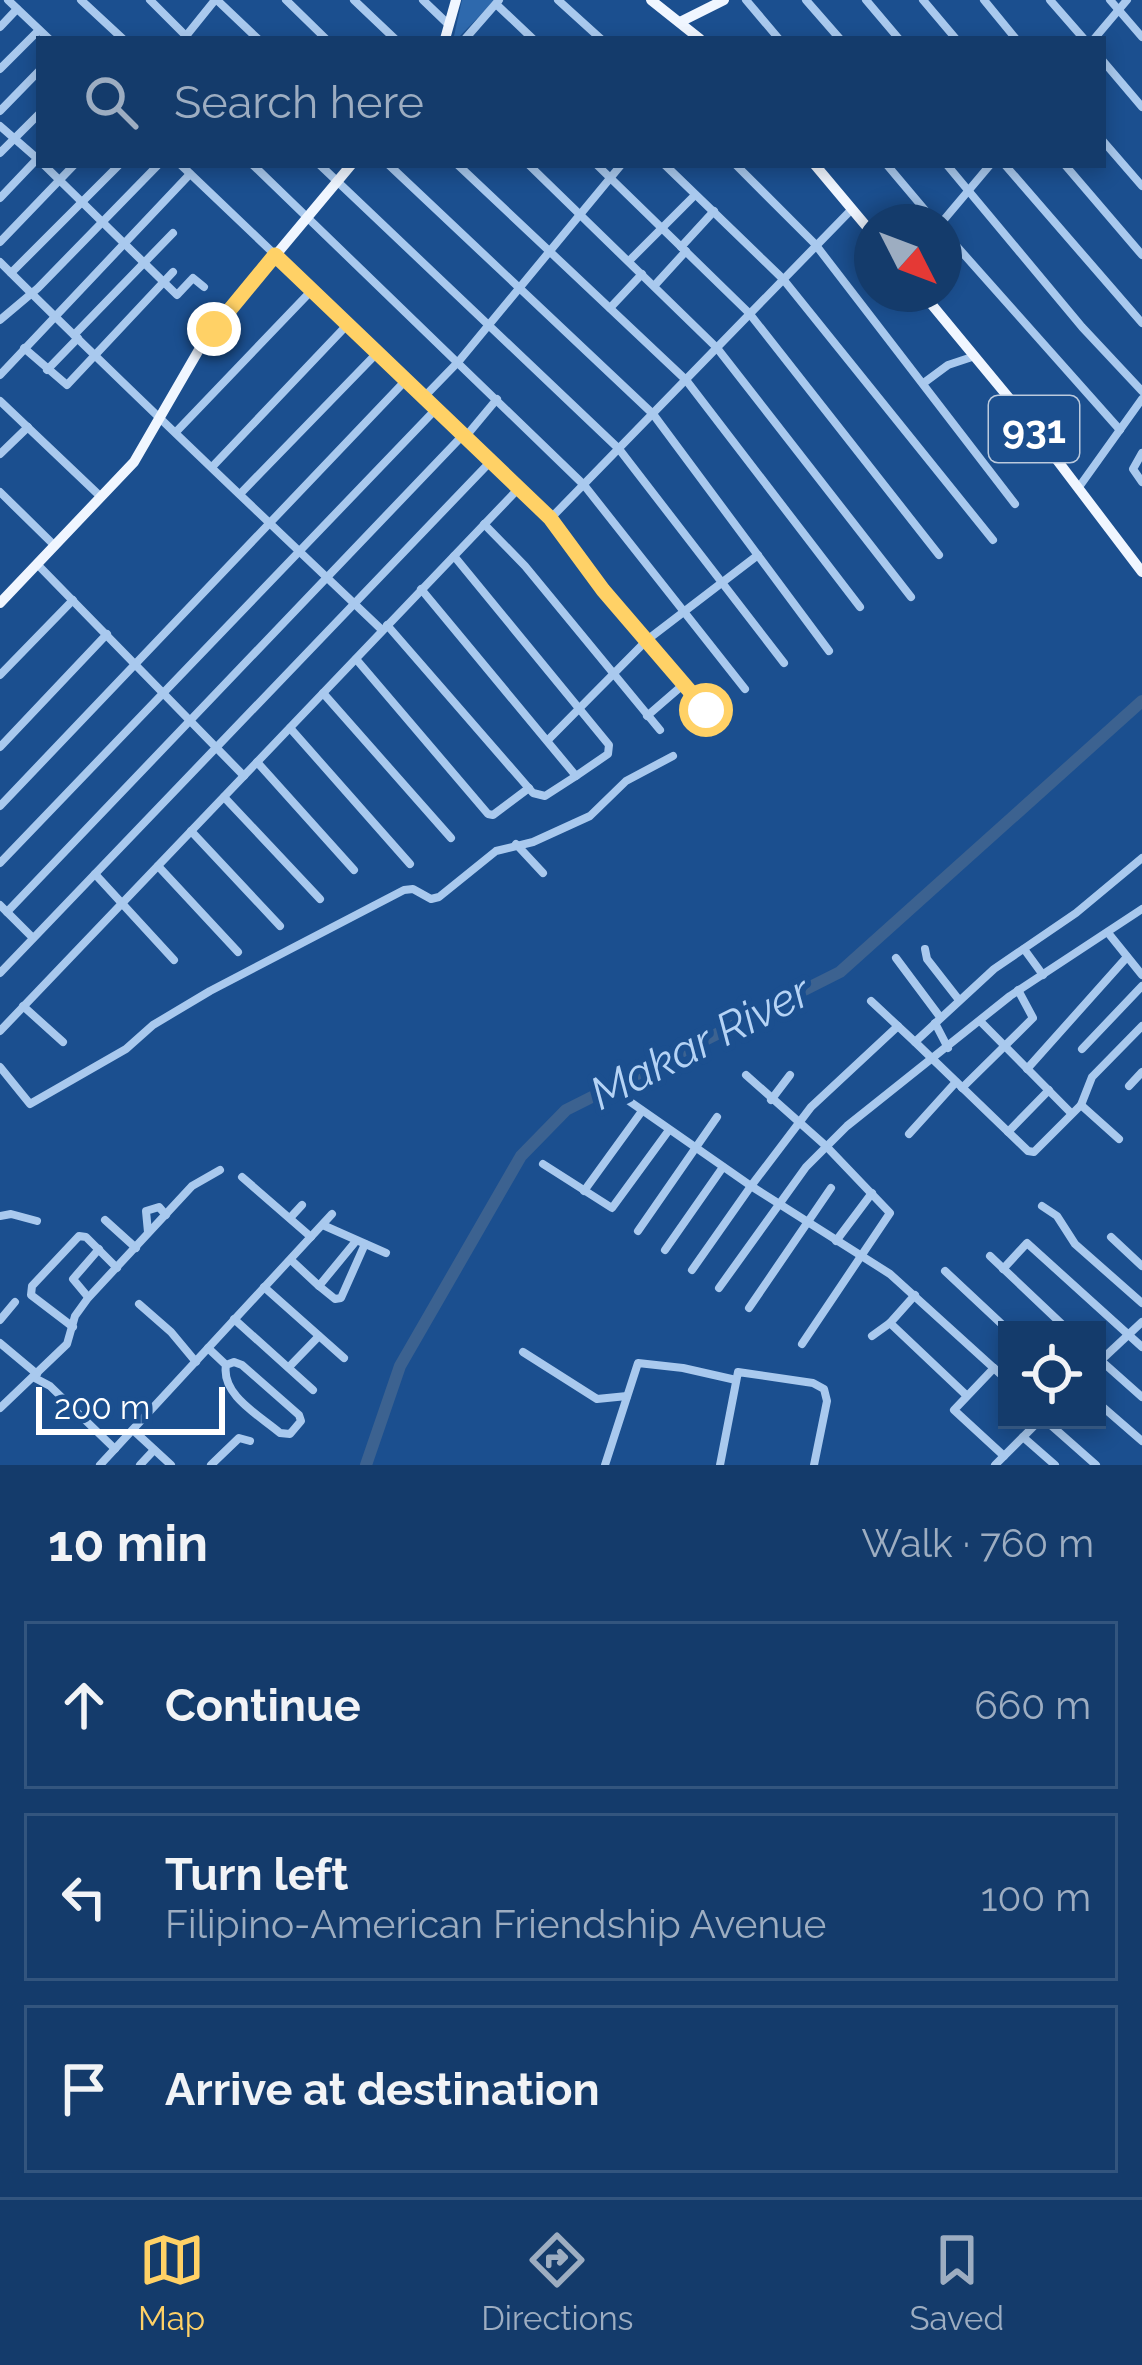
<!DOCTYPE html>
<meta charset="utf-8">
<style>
body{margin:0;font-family:Raleway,sans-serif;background:#214673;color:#f1f3f6}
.controls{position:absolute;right:36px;bottom:36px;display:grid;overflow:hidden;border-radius:0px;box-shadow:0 6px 18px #0003}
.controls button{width:108px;height:108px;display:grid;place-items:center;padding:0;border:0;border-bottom:3px solid #33557e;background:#143b6b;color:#f1f3f6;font:60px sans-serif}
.compass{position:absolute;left:854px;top:204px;width:108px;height:108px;border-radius:50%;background:#143b6b;box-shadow:0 6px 18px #0003;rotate:132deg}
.scale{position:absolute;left:36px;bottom:30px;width:189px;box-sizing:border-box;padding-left:12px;border:6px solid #fff;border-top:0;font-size:33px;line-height:42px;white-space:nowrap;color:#fff;-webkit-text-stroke:9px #1b4f8f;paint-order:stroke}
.stop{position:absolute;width:36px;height:36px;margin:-27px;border:9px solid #ffd166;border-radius:50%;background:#fff}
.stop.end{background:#ffd166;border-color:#fff;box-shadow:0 3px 12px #0008}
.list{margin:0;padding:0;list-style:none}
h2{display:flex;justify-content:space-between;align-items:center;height:156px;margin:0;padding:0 48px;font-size:51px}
h2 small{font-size:39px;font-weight:400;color:#9dadc1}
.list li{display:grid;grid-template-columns:78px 1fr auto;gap:36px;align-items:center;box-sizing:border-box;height:168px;margin:0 24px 24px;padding:0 24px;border:3px solid #33557e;border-radius:0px}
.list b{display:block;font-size:45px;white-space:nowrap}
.list p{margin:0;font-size:39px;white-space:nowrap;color:#9dadc1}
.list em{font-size:39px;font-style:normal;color:#9dadc1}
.icon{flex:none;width:66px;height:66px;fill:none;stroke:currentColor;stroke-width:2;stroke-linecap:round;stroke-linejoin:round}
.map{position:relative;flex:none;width:1142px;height:1465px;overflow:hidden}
.search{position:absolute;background:#143b6b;box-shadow:0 6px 18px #0003;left:36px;right:36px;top:36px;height:132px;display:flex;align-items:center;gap:30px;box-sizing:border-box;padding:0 42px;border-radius:0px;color:#9dadc1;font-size:45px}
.sheet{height:732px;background:#143b6b}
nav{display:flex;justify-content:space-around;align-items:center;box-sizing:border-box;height:168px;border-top:3px solid #33557e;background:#143b6b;font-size:33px;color:#9dadc1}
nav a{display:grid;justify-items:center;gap:6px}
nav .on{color:#ffd166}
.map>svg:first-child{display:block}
</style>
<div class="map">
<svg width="1142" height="1465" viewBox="0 0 1142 1465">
<rect width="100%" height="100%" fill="#1b4f8f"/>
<polygon fill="#2e69ad" points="462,0 495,0 458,38 454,36"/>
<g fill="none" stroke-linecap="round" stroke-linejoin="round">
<polyline stroke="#3c6290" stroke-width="12" points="366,1465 400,1366 521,1156 566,1110 840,972 1142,701"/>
<g stroke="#a9c9ee" stroke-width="8">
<polyline points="8,0 49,39"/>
<polyline points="81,0 123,39"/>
<polyline points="150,0 189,39"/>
<polyline points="217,0 258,39"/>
<polyline points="286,0 326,39"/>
<polyline points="354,0 395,39"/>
<polyline points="423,0 449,25"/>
<polyline points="558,0 601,39"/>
<polyline points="746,0 779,39"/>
<polyline points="806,0 840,39"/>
<polyline points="866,0 899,39"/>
<polyline points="923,0 956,39"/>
<polyline points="984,0 1016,39"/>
<polyline points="1050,0 1084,39"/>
<polyline points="1110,0 1142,37"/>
<polyline points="496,4 533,39"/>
<polyline points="0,27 17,9"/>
<polyline points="186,36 215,0"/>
<polyline points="465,39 499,0"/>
<polyline points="1094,39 1127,0"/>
<polyline points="1103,61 1142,107"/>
<polyline points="0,69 39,30"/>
<polyline points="0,111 39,71"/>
<polyline points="0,126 39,160"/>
<polyline points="1103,141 1142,186"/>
<polyline points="0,153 39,114"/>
<polyline points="44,165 177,295 193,278 204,287"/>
<polyline points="181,165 551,518 603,590 707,710"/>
<polyline points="253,165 584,485 745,689"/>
<polyline points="320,165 619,449 784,663"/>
<polyline points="389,165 653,414 829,651"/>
<polyline points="458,165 686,380 860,607"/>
<polyline points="529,165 717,348 911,597"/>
<polyline points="597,165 749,313 939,555"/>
<polyline points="665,165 783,279 993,540"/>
<polyline points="736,165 815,244 1015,504"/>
<polyline points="887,165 935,222"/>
<polyline points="947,165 1082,327 1142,391"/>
<polyline points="1005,165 1142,323"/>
<polyline points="1065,165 1142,255"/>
<polyline points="0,198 39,157"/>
<polyline points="942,222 990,165"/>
<polyline points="944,232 1120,430"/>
<polyline points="0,242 74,165"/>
<polyline points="681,247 714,211"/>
<polyline points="629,261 695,195"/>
<path d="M0,262c125,125 254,246 382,368"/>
<polyline points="11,273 119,165"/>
<polyline points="655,285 686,251"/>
<polyline points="610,308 642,274"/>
<polyline points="0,320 38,288 158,165"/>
<polyline points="74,335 173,233"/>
<polyline points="24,348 67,385 173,272"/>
<polyline points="47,370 78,338"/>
<polyline points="0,375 190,174"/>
<polyline points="925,382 948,365 975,356"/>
<polyline points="425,396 459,361 621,165"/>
<polyline points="0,401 101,497"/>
<polyline points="176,432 313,289"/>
<polyline points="467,435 497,399"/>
<polyline points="1142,453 1133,469 1142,482"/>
<polyline points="0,454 28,427"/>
<polyline points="213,466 348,324"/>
<polyline points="1079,487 1142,399"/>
<polyline points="0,492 55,546"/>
<polyline points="241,493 378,352"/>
<polyline points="551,518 852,209"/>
<polyline points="484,524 525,566 660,730"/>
<polyline points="454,556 609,745 608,754 576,776"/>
<polyline points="37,564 244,776"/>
<polyline points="387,625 533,793 545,796 576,776 421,589"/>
<polyline points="356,659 488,814 493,815 529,788"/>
<polyline points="0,675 73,600"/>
<polyline points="323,693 451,838"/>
<polyline points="647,716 684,684"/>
<polyline points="290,728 410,864"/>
<polyline points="548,740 647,640 758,555"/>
<polyline points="0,747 107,634"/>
<polyline points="257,762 354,870"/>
<polyline points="224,797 320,899"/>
<polyline points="0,806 407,379"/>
<polyline points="191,831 280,926"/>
<polyline points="516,844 543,873"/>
<polyline points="1142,858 1076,913 994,969 915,1042 1028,1151 1034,1152 1081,1105 1092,1077 1142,1026"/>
<polyline points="0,863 437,408"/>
<polyline points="158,866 238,952"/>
<polyline points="95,874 174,960"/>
<polyline points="0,905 33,938"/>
<polyline points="7,912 465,433"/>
<polyline points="1109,934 1142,975"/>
<polyline points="925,949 927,959 959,1000"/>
<polyline points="1024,949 1043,975"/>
<polyline points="896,958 940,1017"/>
<polyline points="0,973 492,460"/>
<polyline points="871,1001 915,1042"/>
<polyline points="23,1006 63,1042"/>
<polyline points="980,1021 1071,1113"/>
<polyline points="935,1023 948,1048"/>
<polyline points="0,1031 520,487"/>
<polyline points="1082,1049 1142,986"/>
<polyline points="0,1067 30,1104 126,1049 153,1025 210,991 404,890 413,889 431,899 439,897 496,851 533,842 590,816 626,781 673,756"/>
<polyline points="1027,1069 1127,957"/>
<polyline points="746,1075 826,1146 890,1213 802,1344"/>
<polyline points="1129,1086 1142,1072"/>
<polyline points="962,1088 1033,1018 1018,990"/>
<polyline points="771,1100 790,1075"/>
<polyline points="629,1101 751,1186 811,1107 898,1026"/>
<polyline points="1081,1105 1119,1139"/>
<polyline points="1008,1132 1049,1090"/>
<polyline points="909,1134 956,1082"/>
<polyline points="543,1164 612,1208 669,1130"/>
<polyline points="242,1177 311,1237"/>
<polyline points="584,1191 642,1111"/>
<polyline points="1042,1206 1057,1216 1075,1244 1142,1303"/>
<polyline points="0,1216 11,1214 37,1221"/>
<polyline points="290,1218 302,1205"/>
<polyline points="105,1220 136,1248"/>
<polyline points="325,1226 386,1253"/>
<polyline points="638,1231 717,1117"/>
<polyline points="148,1232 146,1211 159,1207 166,1215"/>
<polyline points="1111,1237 1142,1266"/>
<polyline points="836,1241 872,1193"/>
<polyline points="665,1250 723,1167"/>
<polyline points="990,1256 1068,1330"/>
<polyline points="291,1260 319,1286 356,1241"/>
<polyline points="1003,1269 1027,1243 1142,1347"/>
<polyline points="692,1270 751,1186 890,1274 1007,1380"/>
<polyline points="945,1271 1008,1330"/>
<polyline points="319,1286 335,1299 341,1298 365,1244"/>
<polyline points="264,1287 344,1358"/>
<polyline points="719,1288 806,1167 847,1126 1010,996 1142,909"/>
<polyline points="915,1295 890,1323 965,1394"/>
<polyline points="88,1297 73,1279 99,1249"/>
<polyline points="139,1304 171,1332 196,1362"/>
<polyline points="749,1308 831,1188"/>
<polyline points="234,1319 313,1390"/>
<polyline points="0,1320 15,1302"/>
<polyline points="73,1327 31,1295 32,1286 79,1236 86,1237 117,1268"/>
<polyline points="872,1336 890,1323"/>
<polyline points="0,1343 37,1374"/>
<path d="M208,1348l18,17 8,-3 8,3 57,50 2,6 -11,13 -10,-1c-21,-18 -59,-38 -54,-68"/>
<polyline points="523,1352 597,1399 627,1396"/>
<polyline points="1098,1358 1142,1397"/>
<polyline points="1097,1364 1142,1322"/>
<polyline points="289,1367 319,1336"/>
<polyline points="994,1368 954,1410 1004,1456"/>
<polyline points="33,1377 50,1386 115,1449"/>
<polyline points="1097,1402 1142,1441"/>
<polyline points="0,1408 67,1344 75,1316 88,1298 192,1186 220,1170"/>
<polyline points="1045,1420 1096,1465"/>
<polyline points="133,1430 171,1465"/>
<polyline points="1023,1437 1055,1465"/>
<polyline points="100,1465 332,1214"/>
<polyline points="140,1465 154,1450"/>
<polyline points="211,1465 239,1438 250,1441"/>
<polyline points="605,1465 638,1363 683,1368 736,1380"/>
<polyline points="720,1465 738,1372 813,1383 824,1389 827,1401 814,1465"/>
<polyline points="995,1465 1040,1420"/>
</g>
<g stroke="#f0f6ff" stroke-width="10">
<polyline points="651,0 700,39"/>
<polyline points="680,22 724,0"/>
<polyline points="445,39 456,0"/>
<polyline points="815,165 872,233"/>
<polyline points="923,294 1019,410 1142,572"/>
<polyline points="0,603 134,462 204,341 351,165"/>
</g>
</g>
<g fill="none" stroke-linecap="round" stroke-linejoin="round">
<polyline stroke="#ffd166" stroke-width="15" points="214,329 275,255 550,518 603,590 706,710"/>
</g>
<g text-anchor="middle" stroke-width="12" stroke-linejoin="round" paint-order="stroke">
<rect fill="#1b4f8f" stroke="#bbcadd" stroke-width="3" x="989" y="396" width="90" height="66" rx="9"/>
<g font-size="39" font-weight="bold" fill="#fff">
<text x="1034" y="443">931</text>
</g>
<g font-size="45" font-style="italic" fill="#b5d3f5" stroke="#1b4f8f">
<text transform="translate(700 1042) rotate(-27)" y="16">Makar River</text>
</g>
</g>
</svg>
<div class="controls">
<button><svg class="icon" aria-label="locate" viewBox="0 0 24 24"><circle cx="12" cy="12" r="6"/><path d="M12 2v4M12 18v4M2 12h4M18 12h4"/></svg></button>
</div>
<svg class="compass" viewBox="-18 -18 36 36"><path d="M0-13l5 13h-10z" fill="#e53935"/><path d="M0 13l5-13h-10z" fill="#9dadc1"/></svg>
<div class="scale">200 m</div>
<div class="stop" style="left:706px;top:710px"></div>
<div class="stop end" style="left:214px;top:329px"></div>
<div class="search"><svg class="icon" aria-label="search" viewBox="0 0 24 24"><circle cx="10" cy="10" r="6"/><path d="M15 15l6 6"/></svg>Search here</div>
</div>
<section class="sheet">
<h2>10 min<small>Walk · 760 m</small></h2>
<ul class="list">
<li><svg class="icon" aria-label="ahead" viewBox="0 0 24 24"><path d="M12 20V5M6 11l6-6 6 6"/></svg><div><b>Continue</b></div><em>660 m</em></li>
<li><svg class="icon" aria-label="left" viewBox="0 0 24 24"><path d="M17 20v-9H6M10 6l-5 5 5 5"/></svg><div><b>Turn left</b><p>Filipino-American Friendship Avenue</p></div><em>100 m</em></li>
<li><svg class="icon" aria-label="arrive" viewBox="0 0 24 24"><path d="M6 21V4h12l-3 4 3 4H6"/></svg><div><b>Arrive at destination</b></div></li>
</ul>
</section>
<nav>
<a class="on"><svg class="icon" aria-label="map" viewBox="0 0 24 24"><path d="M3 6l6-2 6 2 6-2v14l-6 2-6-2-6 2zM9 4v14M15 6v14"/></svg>Map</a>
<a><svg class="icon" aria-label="directions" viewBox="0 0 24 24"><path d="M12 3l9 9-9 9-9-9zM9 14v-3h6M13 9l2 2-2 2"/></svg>Directions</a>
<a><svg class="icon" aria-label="saved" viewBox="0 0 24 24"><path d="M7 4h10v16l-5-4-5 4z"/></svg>Saved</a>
</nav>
